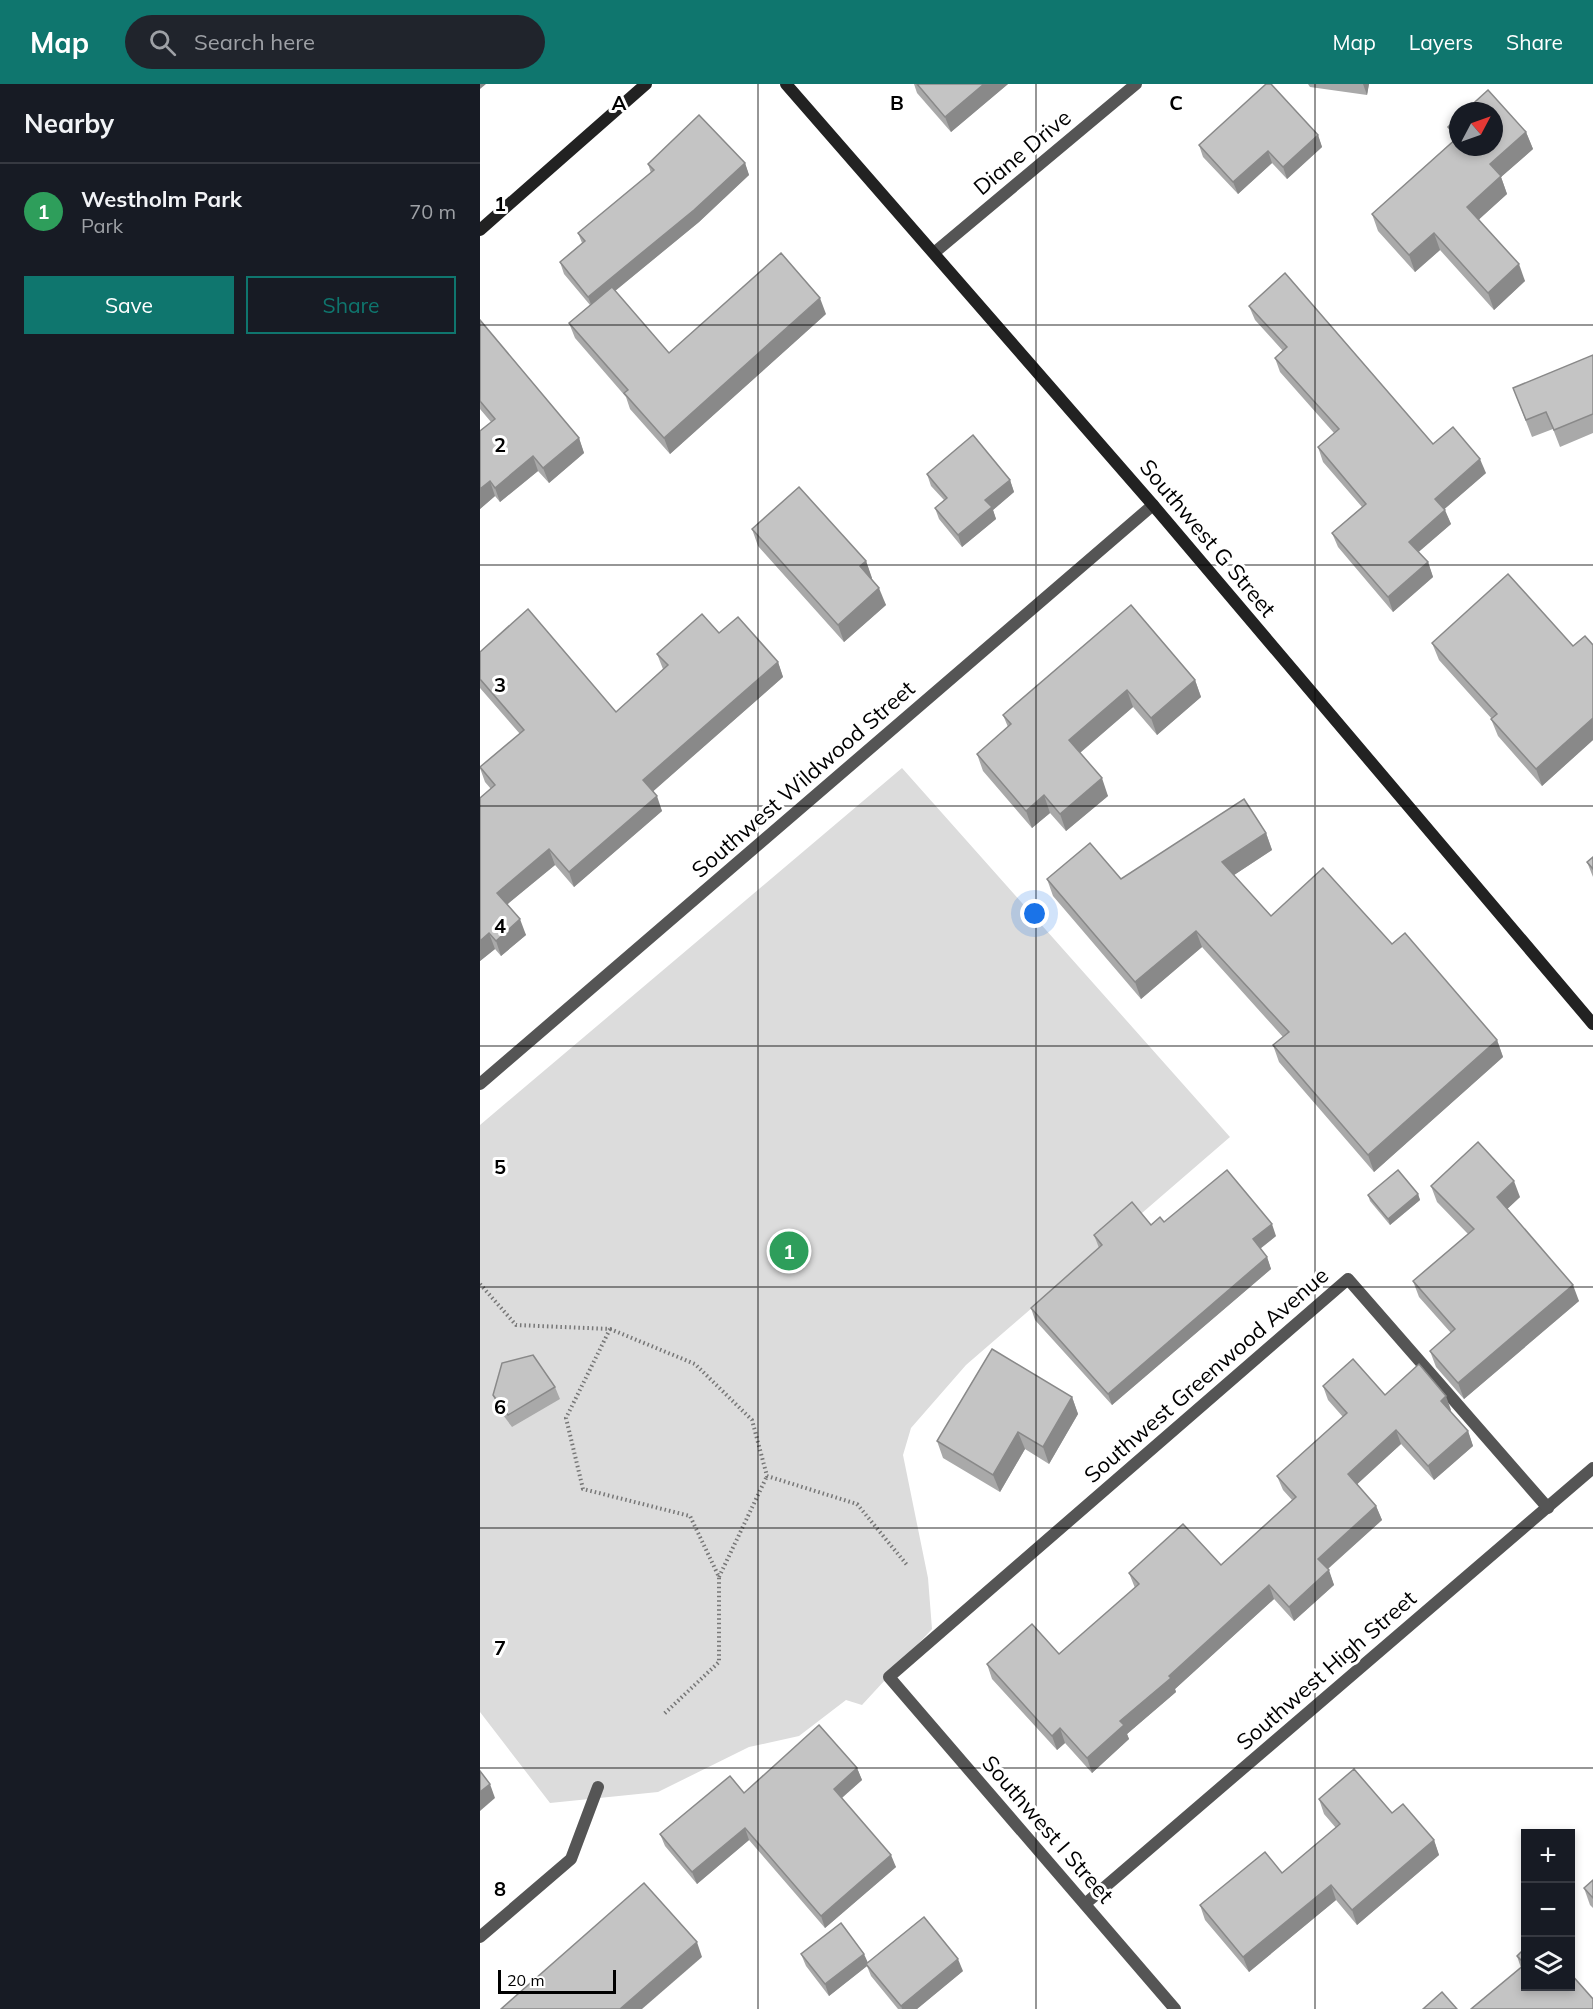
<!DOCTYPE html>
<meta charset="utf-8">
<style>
body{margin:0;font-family:Mulish,sans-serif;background:#20242c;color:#f1f3f6}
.controls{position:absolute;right:18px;bottom:18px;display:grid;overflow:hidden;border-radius:0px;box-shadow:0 3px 9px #0003}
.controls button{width:54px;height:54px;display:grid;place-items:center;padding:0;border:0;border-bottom:2px solid #363941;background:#171b24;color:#f1f3f6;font:30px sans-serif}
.compass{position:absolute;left:969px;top:18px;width:54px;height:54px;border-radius:50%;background:#171b24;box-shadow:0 3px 9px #0003;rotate:49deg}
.scale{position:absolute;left:18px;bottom:15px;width:118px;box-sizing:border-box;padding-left:6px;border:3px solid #000;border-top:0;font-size:16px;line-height:21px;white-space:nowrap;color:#000;-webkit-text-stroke:4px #fff;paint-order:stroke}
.you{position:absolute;left:555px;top:830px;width:21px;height:21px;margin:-15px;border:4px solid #fff;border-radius:50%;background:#1a73e8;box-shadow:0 0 0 9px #1a73e833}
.badge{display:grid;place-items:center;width:39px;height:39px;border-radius:50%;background:#0f766e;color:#fff;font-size:20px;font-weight:700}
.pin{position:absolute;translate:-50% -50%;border:3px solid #fff;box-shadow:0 2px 6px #0006}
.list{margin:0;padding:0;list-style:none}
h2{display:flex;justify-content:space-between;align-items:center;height:78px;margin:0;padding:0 24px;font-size:26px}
h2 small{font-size:20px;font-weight:400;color:#9ea1a6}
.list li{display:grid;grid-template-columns:39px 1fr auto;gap:18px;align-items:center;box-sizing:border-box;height:96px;padding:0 24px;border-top:2px solid #363941}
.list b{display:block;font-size:22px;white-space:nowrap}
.list p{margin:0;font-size:20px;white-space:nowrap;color:#9ea1a6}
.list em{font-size:20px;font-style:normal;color:#9ea1a6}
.actions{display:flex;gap:12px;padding:18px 24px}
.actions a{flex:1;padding:14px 0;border:2px solid #0f766e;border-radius:0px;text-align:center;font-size:21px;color:#0f766e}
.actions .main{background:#0f766e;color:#fff}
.icon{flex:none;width:33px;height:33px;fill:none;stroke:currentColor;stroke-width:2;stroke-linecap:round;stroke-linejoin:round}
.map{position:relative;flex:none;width:1113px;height:1925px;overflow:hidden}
header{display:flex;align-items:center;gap:36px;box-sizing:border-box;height:84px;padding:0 30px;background:#0f766e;color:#fff}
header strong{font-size:28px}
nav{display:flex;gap:33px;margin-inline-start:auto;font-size:21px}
.search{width:420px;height:54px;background:#20242c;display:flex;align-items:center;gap:15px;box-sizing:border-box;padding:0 21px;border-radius:33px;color:#9ea1a6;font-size:22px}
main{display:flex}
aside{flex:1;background:#171b24}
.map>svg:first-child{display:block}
</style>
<header>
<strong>Map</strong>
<div class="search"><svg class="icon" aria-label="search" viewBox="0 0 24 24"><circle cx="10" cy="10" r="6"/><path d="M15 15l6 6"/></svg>Search here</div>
<nav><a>Map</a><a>Layers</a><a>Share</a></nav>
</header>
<main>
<aside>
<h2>Nearby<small></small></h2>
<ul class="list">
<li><span class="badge" style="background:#2e9e5b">1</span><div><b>Westholm Park</b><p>Park</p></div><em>70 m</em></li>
</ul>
<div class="actions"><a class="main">Save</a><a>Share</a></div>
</aside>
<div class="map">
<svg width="1113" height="1925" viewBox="0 0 1113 1925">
<rect width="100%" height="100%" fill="#fff"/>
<polygon fill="#dcdcdc" points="422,684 750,1053 486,1281 431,1344 423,1371 448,1494 452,1545 382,1621 366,1616 319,1652 269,1663 178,1708 70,1719 0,1628 0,1041"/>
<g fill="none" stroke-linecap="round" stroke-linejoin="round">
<g stroke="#777" stroke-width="4" stroke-dasharray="1.5 3" stroke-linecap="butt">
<polyline points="0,1200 36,1241 130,1245 86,1334 103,1405 210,1432 239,1493 239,1578 184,1630"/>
<polyline points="130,1245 215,1280 272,1336 287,1392 377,1420 427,1481"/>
<polyline points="239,1493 287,1392"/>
</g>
<g stroke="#555" stroke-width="12">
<polyline points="455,168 656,0"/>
<polyline points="0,1000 673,421"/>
<polyline points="605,1820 1113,1384"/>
<polyline points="0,1853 91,1775 118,1703"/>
<polyline points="695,1925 409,1593 868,1195 1068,1424"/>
</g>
<g stroke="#222" stroke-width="12">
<polyline points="306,0 673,421 1113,940"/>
<polyline points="0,146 166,0"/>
</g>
</g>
<g fill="#a9a9a9">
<polygon points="434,0 528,0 471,48 437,9"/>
<polygon points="828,0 889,0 887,11 830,3"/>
<polygon points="968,43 1046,48 1053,65 1021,93 1027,110 999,135 1045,197 1014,226 960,166 935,188 898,147 892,130 973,57"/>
<polygon points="838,51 842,63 807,95 792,79 758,110 723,73 719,61"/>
<polygon points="265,79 269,91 219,138 135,207 189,269 346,230 190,370 150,325 146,313 95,254 89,239 110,221 84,190 80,178 102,159 98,149 171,89 168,80"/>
<polygon points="769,222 953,360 1006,389 964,425 971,440 938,468 948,478 953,493 913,528 858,463 852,449 882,423 843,378 838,363 854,349 800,288 795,274 803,267 775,236"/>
<polygon points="0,236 99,354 104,369 69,399 58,387 20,418 15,412 0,425 0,347 11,338 0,325"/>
<polygon points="1113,271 1113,349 1080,363 1073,345 1052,353 1033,304"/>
<polygon points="447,390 530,396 534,408 513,426 516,435 482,463 459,435 455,424 464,416 451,402"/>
<polygon points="272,445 386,477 392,495 406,521 364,558 278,462"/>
<polygon points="651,521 715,596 721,613 677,651 653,623 600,669 628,712 586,747 570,729 552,744 503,687 497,670 528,643 523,631"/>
<polygon points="239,549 298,578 303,593 173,707 182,727 94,803 75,781 27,820 46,851 21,872 15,865 0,877 0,714 11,705 5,698 0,684 40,650 0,604 0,568 136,628 183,585 177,570"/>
<polygon points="952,559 1093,562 1113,561 1113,656 1062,702 1018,652 1011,635 1012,635 959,576"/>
<polygon points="786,749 792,766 754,791 791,832 912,860 1017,956 1023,973 894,1088 799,978 793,961 803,953 722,863 661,915 573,812 567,795 641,795"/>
<polygon points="1113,773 1113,793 1107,778"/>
<polygon points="951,1102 1040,1113 1027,1125 1099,1217 984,1315 956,1283 950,1267 971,1249 939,1213 933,1197 988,1150 957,1118"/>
<polygon points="938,1110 940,1116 910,1141 890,1117 888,1111"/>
<polygon points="684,1138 796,1152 780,1165 787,1173 791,1185 632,1321 555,1236 551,1224 619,1164 614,1151 671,1141"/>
<polygon points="843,1302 905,1311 971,1326 970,1327 988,1347 993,1362 954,1396 921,1360 877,1400 896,1422 902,1436 848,1485 854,1501 814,1537 794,1515 695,1605 696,1608 647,1650 649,1655 612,1689 585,1659 577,1666 512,1595 507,1580 579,1570 655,1504 649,1489 741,1481 812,1416 803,1406 797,1392 863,1333 848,1316"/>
<polygon points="75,1303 80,1315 32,1343 17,1323 13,1311"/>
<polygon points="592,1313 598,1330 569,1380 545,1365 520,1408 463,1374 457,1357"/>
<polygon points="377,1684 382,1696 362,1714 416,1783 345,1844 269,1756 217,1800 185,1762 180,1750 264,1709"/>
<polygon points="839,1715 912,1729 954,1756 959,1771 877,1841 856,1816 769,1888 725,1836 720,1821 802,1789 856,1744 844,1730"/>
<polygon points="1113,1796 1113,1824 1110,1821 1104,1804"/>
<polygon points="321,1870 388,1879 483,1887 437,1925 418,1925 391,1892 387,1882 349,1912 326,1882"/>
<polygon points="1037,1872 1113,1915 1041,1884"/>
</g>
<g fill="#898989">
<polygon points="0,0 6,0 0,5"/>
<polygon points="504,0 528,0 471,48 465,33"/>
<polygon points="883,0 889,0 887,11"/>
<polygon points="1046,48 1053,65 1021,93 1027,110 994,140 987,123 1010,80"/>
<polygon points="838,51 842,63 807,95 803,83"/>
<polygon points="788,67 792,79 758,110 753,98"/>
<polygon points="265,79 269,91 219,138 113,225 108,213"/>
<polygon points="954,149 960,166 935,188 929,171"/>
<polygon points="1039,180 1045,197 1014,226 1008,209"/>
<polygon points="340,214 346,230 190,370 184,354"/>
<polygon points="99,354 104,369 69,399 63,384"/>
<polygon points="53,372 58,387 20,418 15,404"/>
<polygon points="1000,375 1006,389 960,429 955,415"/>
<polygon points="530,396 534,408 513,426 516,435 482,463 478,451 505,416"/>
<polygon points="10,397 15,412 0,425 0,405"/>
<polygon points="965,426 971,440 934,472 929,458"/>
<polygon points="386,477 392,494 387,499 380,482"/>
<polygon points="948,478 953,493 913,528 908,513"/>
<polygon points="399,504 406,521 364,558 358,541"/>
<polygon points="298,578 303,593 169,711 163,696"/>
<polygon points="715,596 721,613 677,651 671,634"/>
<polygon points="647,606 653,623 595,673 589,656"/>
<polygon points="1113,634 1113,656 1062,702 1056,685"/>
<polygon points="622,694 628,712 586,747 580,730"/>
<polygon points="564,711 570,729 552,744 546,727"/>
<polygon points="177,712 182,727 94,803 89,788"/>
<polygon points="786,749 792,766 748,795 742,778"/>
<polygon points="69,765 75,781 23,824 17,809"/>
<polygon points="40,835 46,851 21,872 16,857"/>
<polygon points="716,847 722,863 661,915 655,898"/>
<polygon points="9,849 15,865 0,877 0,857"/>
<polygon points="1017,956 1023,973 894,1088 888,1071"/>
<polygon points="1034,1097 1040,1113 1023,1129 1017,1113"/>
<polygon points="938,1110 940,1116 910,1141 908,1135"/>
<polygon points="792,1140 796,1152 777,1167 773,1155"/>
<polygon points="787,1173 791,1185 632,1321 628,1310"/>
<polygon points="1093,1201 1099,1217 984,1315 978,1299"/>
<polygon points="966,1312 971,1326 966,1331 961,1317"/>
<polygon points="592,1313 598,1330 569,1380 563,1363"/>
<polygon points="916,1346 921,1360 873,1404 868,1390"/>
<polygon points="988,1347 993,1362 954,1396 948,1382"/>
<polygon points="538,1348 545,1365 520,1408 513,1391"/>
<polygon points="896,1422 902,1436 843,1489 838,1475"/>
<polygon points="849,1486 854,1501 814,1537 809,1523"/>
<polygon points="789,1501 794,1515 695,1605 696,1608 647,1650 649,1655 612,1689 607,1674 640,1637"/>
<polygon points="580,1644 585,1659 577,1666 572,1652"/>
<polygon points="377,1684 382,1696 358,1717 354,1705"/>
<polygon points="10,1700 15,1714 0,1727 0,1708"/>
<polygon points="265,1744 269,1756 217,1800 212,1788"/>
<polygon points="954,1756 959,1771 877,1841 872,1826"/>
<polygon points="411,1771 416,1783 345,1844 341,1832"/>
<polygon points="851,1801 856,1816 769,1888 763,1873"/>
<polygon points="217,1858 222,1873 162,1925 140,1925"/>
<polygon points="384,1870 389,1881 386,1880 387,1882 349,1912 345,1900"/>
<polygon points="478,1875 483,1887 437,1925 422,1925 421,1922"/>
</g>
<g fill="#c4c4c4" stroke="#898989" stroke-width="1.5">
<polygon points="437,0 504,0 465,33"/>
<polygon points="786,0 791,0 838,51 803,83 788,67 753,98 719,61"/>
<polygon points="1008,6 1046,48 1010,80 1021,92 987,123 1039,180 1008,209 954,149 929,171 892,130 978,53 968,43 978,33 978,63 1014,63 1014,27 985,27"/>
<polygon points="219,31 265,79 214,126 108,213 80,178 105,157 98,149 174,86 168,80"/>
<polygon points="301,169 340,214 184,354 144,309 148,306 89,239 132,203 189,269"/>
<polygon points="805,189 953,360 973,343 1000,375 955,415 965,426 929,458 948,478 908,513 852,449 886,420 838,363 859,345 795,274 807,263 769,222"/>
<polygon points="0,236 99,354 63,384 53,372 15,404 10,397 0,405 0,347 15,335 0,317"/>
<polygon points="1113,271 1113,330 1074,346 1066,328 1046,336 1033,304"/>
<polygon points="493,351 530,396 505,416 512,423 478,451 455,424 467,414 447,390"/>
<polygon points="319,403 386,477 380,482 399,504 358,541 272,445"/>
<polygon points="1028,490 1093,562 1105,552 1113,561 1113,634 1056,685 1011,635 1017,630 952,559"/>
<polygon points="651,521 715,596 671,634 647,606 589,656 622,694 580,730 564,711 546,727 497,670 531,640 523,631"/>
<polygon points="48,525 136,628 188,581 177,570 222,530 239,549 258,533 298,578 163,696 177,712 89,788 69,765 17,809 40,835 16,857 9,849 0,857 0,714 15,701 0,683 44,646 0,595 0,568"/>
<polygon points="764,715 786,749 742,778 791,832 843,784 912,860 925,849 1017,956 888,1071 793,961 809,948 716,847 655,898 567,795 610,759 641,795"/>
<polygon points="1113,773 1113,785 1107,778"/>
<polygon points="998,1058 1034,1097 1017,1113 1093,1201 978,1299 950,1267 975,1245 933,1197 994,1145 951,1102"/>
<polygon points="747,1086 792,1140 773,1155 787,1173 628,1310 551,1224 622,1161 614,1151 652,1118 671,1141 680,1133 684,1138"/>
<polygon points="918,1086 938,1110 908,1135 888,1111"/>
<polygon points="512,1265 592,1313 563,1363 538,1348 513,1391 457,1357"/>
<polygon points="53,1271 75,1303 28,1331 13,1311 22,1279"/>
<polygon points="873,1275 905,1311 939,1280 966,1312 961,1317 988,1347 948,1382 916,1346 868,1390 896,1422 838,1475 849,1486 809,1523 789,1501 689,1592 691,1594 640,1637 644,1641 607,1674 580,1644 572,1652 507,1580 552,1540 579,1570 659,1500 649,1489 703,1440 741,1481 816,1413 797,1392 867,1329 843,1302"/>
<polygon points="339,1641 377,1684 354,1705 411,1771 341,1832 265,1744 212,1788 180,1750 250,1692 264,1709"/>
<polygon points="874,1685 912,1729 923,1720 954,1756 872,1826 851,1801 763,1873 720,1821 785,1768 802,1789 860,1740 839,1715"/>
<polygon points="0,1687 10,1700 0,1708"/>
<polygon points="1113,1796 1113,1814 1104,1804"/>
<polygon points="164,1799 217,1858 140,1925 21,1925"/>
<polygon points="444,1833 478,1875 421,1922 386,1880"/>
<polygon points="361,1839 384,1870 345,1900 321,1870"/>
<polygon points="1046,1863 1046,1902 1090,1902 1090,1889 1113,1915 1113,1925 991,1925 1045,1880 1037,1872"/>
<polygon points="962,1908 977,1925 943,1925"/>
</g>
<path fill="none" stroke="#000" stroke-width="1.5" stroke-opacity="0.55" d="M278,0v1925M556,0v1925M835,0v1925M0,241h1113M0,481h1113M0,722h1113M0,962h1113M0,1203h1113M0,1444h1113M0,1684h1113"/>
<g text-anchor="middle" stroke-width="6" stroke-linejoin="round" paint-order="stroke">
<g font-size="22" fill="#000" stroke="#fff">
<text transform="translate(542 68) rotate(-40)" y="8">Diane Drive</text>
<text transform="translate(728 454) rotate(50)" y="8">Southwest G Street</text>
<text transform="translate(323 695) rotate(-41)" y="8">Southwest Wildwood Street</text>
<text transform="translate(726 1291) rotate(-41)" y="8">Southwest Greenwood Avenue</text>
<text transform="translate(846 1586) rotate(-41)" y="8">Southwest High Street</text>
<text transform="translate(568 1745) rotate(49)" y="8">Southwest I Street</text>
</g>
</g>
<g font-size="20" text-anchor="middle" font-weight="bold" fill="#000" stroke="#fff" stroke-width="6" stroke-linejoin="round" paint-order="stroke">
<text x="139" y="26">A</text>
<text x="417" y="26">B</text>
<text x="696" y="26">C</text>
<text x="20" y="127">1</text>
<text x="20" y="368">2</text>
<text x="20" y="608">3</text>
<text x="20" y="849">4</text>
<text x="20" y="1090">5</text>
<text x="20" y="1330">6</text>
<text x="20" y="1571">7</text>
<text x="20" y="1812">8</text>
</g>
</svg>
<div class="controls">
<button>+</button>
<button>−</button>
<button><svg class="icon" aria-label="layers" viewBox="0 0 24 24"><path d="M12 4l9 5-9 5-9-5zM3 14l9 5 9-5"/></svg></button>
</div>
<svg class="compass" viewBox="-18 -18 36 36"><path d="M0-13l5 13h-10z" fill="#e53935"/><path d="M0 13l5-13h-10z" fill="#9ea1a6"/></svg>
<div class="scale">20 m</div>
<div class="you"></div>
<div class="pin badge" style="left:309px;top:1167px;background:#2e9e5b">1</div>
</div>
</main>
